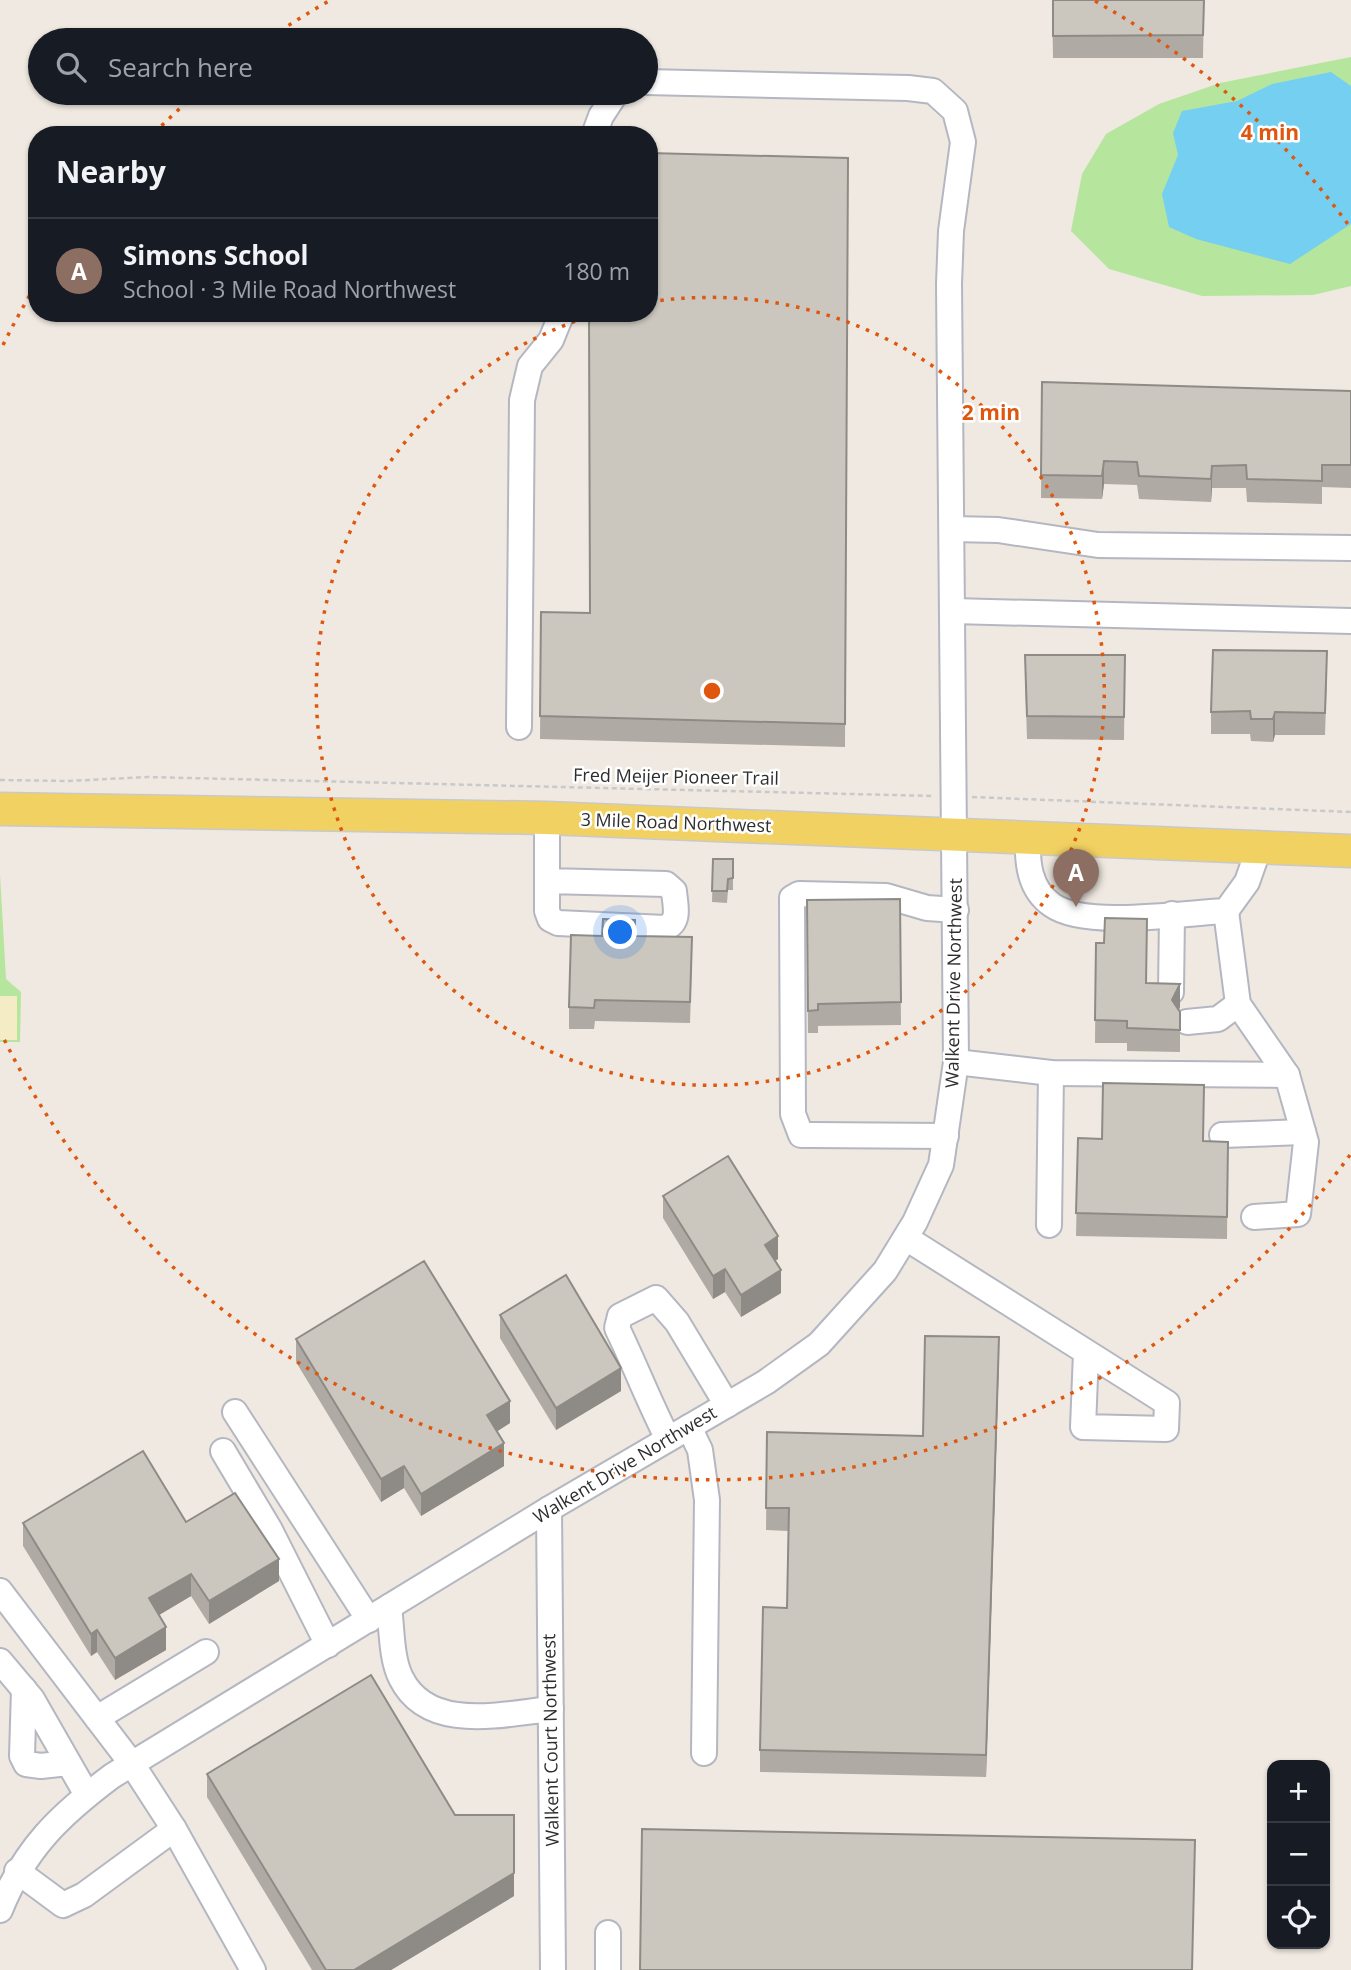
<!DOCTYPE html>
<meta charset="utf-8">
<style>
body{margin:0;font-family:"Open Sans",sans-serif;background:#242831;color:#f1f3f6}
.controls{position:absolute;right:21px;bottom:21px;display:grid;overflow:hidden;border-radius:14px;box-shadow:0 2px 5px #0004}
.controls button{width:63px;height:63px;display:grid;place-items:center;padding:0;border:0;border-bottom:2px solid #363941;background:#171b24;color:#f1f3f6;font:35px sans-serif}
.you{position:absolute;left:621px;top:933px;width:24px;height:24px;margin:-18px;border:5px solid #fff;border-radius:50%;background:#1a73e8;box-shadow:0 0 0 10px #1a73e833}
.badge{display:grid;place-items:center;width:46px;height:46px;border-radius:50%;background:#b45309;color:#fff;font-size:23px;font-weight:700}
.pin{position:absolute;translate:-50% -58px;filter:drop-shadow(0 2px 4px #0008)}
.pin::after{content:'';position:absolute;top:37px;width:24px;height:21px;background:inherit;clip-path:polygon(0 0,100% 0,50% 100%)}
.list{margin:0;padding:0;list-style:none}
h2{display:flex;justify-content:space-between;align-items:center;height:91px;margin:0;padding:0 28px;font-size:30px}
h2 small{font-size:23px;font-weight:400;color:#9ea1a6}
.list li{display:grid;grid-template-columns:46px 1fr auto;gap:21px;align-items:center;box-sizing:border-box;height:105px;padding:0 28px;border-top:2px solid #363941}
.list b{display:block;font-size:26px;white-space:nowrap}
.list p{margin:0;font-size:23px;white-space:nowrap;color:#9ea1a6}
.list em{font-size:23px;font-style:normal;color:#9ea1a6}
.icon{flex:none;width:38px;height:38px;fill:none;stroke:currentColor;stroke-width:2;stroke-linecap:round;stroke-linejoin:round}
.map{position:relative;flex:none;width:1351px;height:1970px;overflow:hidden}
.search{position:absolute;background:#171b24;box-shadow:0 2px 5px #0004;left:28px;top:28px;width:630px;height:77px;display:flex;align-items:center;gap:18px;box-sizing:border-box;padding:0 24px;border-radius:38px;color:#9ea1a6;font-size:26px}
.panel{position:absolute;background:#171b24;box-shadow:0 2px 5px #0004;left:28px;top:126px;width:630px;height:196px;border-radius:28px}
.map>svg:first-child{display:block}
</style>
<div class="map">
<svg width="1351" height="1970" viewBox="0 0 1351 1970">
<rect width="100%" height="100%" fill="#efe9e1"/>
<g fill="#b6e59e">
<polygon points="1351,57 1351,286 1313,295 1202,296 1109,269 1071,231 1082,174 1106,134 1159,104 1220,83"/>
<polygon points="0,874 6,979 21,992 20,1042 0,1042"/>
</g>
<rect fill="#f3ecc5" x="0" y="996" width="17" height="44"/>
<polygon fill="#75cff0" points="1331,72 1351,86 1351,224 1290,264 1196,239 1169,227 1162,194 1178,155 1173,133 1182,111 1237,101 1272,84"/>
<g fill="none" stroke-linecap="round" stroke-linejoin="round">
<g stroke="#b4b7c1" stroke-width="28">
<g id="minor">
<polyline points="594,135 601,116 616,93"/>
<polyline points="952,529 998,530 1098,545 1351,548"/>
<polyline points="953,611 1351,621"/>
<polyline points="519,727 522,400 530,366 551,340 562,313"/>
<path d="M1028,838c-1,24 1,51 24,67 34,24 132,8 174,6l21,-29 12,-34"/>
<path d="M547,881l119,3 8,7c1,14 7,31 -9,37l-107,-5 -8,-4 -3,-8v-93"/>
<polyline points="1226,911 1238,1004 1287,1075 1306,1142 1298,1214 1254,1217"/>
<polyline points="1171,992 1172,914"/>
<polyline points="1187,1022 1218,1019 1238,1004"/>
<polyline points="956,1062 1051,1073 1287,1075"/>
<polyline points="1222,1135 1303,1132"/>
<polyline points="946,1136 813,1135 801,1135 793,1114 792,898 799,894 886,896 927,908 956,910"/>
<polyline points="1049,1225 1051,1073"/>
<polyline points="906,1238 1167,1403 1166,1429 1083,1427 1086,1352"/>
<polyline points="235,1412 369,1620"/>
<polyline points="689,1427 700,1450 707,1500 704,1753"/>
<path d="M668,1439c-19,-37 -33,-74 -51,-111l3,-12 36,-18 21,24 50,83"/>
<polyline points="223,1451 270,1530 328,1645"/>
<polyline points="549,1509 553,1970"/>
<polyline points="0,1591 132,1764 174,1829 84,1895 63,1905 17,1871"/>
<path d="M389,1607c3,21 2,52 12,71 27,55 101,36 150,31"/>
<polyline points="0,1661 32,1699 87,1795"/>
<polyline points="24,1689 22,1756 26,1764 41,1766 68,1763"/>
<polyline points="97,1718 206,1652"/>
<polyline points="174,1829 253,1970"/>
<path d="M0,1910c25,-62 60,-95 112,-134l437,-267 217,-127 53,-38 66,-73 30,-49 26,-57 15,-103 -7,-778 2,-53 12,-89 -8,-31 -22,-20 -25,-3 -262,-6"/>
<polyline points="608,1970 608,1933"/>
</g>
</g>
<g stroke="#c9c9c9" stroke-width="35">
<polyline id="major" points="0,809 547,818 1351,851"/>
</g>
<g stroke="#c9c9c9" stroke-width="2.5" stroke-dasharray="5 3.5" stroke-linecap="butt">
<polyline points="0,780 68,781 147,777 934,796"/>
<polyline points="972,797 1351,812"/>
</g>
<use href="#minor" stroke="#fff" stroke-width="24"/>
<use href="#major" stroke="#f2d163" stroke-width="32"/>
</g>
<g fill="#afaba4">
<polygon points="1052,0 1204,0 1203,58 1053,58"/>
<polygon points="848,158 845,747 540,739 541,612 590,613"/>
<polygon points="1042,382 1351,391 1351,488 1322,487 1322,504 1247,502 1246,488 1212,488 1211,502 1139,499 1137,485 1104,484 1102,499 1041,498"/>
<polygon points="1125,655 1124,740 1027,739 1025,677"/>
<polygon points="1327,674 1325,735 1275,735 1273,742 1251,741 1250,734 1211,734 1211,712"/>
<polygon points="713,859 733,859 733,890 728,890 727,903 712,902"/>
<polygon points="900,899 901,1025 818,1026 818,1033 808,1033 807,900"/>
<polygon points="635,937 692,959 690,1023 595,1021 594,1029 569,1029 569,1007"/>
<polygon points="1096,943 1146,983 1180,1007 1179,1010 1180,1012 1180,1052 1127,1051 1127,1043 1095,1043"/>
<polygon points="1078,1138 1228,1142 1227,1239 1076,1236"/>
<polygon points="663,1196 778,1259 775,1261 781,1293 741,1317 725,1292 713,1299 663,1218"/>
<polygon points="500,1315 621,1391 556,1430 500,1338"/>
<polygon points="296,1339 510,1423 497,1431 504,1466 421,1516 404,1488 381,1502 296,1362"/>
<polygon points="999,1359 986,1777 760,1772 760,1750 787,1608 788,1531 766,1530 767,1432 923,1436"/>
<polygon points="186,1522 279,1581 209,1624 191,1596 159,1615 166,1650 115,1680 97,1652 91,1656 23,1546 23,1523"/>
<polygon points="207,1774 455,1815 514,1896 391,1970 312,1970 207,1797"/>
</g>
<g fill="#8e8b86">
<polygon points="1104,461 1104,484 1102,499 1102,476"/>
<polygon points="1212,466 1212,488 1211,502 1211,479"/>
<polygon points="1275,712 1275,735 1273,742 1273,719"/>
<polygon points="1180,984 1180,1007 1172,1023 1172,1000"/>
<polygon points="778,1236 778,1259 765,1267 765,1245"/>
<polygon points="725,1269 725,1292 713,1299 713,1276"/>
<polygon points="781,1270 781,1293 741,1317 741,1295"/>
<polygon points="999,1337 999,1359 986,1777 986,1755"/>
<polygon points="621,1368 621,1391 556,1430 556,1408"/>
<polygon points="510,1401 510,1423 487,1438 487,1415"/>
<polygon points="504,1443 504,1466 421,1516 421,1494"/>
<polygon points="404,1466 404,1488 381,1502 381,1479"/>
<polygon points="279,1559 279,1581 209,1624 209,1601"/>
<polygon points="191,1574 191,1596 149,1621 149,1598"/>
<polygon points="166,1627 166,1650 115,1680 115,1658"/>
<polygon points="97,1630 97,1652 91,1656 91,1634"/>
<polygon points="514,1873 514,1896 391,1970 354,1970"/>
</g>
<g fill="#cbc7bf" stroke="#8e8b86" stroke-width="2">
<polygon points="1053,0 1204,0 1203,35 1053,36"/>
<polygon points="649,153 848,158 845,724 540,716 541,612 590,613 589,313 649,313"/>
<polygon points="1042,382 1351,391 1351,465 1322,465 1322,481 1247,479 1246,465 1212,466 1211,479 1139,476 1137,462 1104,461 1102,476 1041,475"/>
<polygon points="1213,650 1327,651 1325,713 1275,712 1273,719 1251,719 1250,711 1211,712"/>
<polygon points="1025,655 1125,655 1124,717 1027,716"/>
<polygon points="713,859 733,859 733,878 728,879 727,891 712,891"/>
<polygon points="900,899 901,1002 818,1004 818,1010 808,1011 807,900"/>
<polygon points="1105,918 1147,919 1146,983 1180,984 1172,1000 1180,1012 1180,1030 1127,1028 1127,1021 1095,1020 1096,943 1104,943"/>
<polygon points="603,919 635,920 635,936 692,937 690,1002 595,1000 594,1008 569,1007 571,935 602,936"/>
<polygon points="1103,1083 1204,1085 1203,1141 1228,1142 1227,1217 1076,1213 1078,1138 1102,1139"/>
<polygon points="728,1156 778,1236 765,1245 781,1270 741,1295 725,1269 713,1276 663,1196"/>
<polygon points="424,1261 510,1401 487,1415 504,1443 421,1494 404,1466 381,1479 296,1339"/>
<polygon points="566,1275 621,1368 556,1408 500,1315"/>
<polygon points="925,1336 999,1337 986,1755 760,1750 763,1607 787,1608 789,1508 766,1508 767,1432 923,1436"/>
<polygon points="143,1451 186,1522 235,1493 279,1559 209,1601 191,1574 149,1598 166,1627 115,1658 97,1630 91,1634 23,1523"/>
<polygon points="371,1675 455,1815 514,1815 514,1873 354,1970 326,1970 207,1774"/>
<polygon points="642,1829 1195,1840 1192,1970 640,1970"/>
</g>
<g fill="none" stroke="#df570e" stroke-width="3.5" stroke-dasharray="3.5 7">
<path d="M650 302A394 394 0 1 1 597 314"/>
<path d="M1350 1155A789 789 0 0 1 3 1037M3 345A789 789 0 0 1 36 285M154 133A789 789 0 0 1 194 96M271 37A789 789 0 0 1 329 1M1095 1A789 789 0 0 1 1350 227"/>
</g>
<g text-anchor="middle" stroke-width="5" stroke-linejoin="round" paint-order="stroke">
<g font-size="18" fill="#2e2e2e" stroke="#fff">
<text transform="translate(676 777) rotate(1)" y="6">Fred Meijer Pioneer Trail</text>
<text transform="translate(676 823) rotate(2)" y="6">3 Mile Road Northwest</text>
<text transform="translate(954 983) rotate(-89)" y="6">Walkent Drive Northwest</text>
<text transform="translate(625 1465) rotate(-31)" y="6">Walkent Drive Northwest</text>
<text transform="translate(551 1740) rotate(-91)" y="6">Walkent Court Northwest</text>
</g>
</g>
<circle cx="712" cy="691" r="10" fill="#df570e" stroke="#fff" stroke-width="3.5"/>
<g font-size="21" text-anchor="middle" font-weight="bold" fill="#df570e" stroke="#fff" stroke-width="5" stroke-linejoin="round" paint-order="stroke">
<text x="1270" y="140">4 min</text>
<text x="991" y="420">2 min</text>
</g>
</svg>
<div class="controls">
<button>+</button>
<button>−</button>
<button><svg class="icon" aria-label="locate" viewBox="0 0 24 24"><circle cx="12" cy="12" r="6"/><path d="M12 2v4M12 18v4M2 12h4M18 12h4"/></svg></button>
</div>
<div class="you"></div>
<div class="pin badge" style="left:1076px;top:907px;background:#8d6e63">A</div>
<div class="search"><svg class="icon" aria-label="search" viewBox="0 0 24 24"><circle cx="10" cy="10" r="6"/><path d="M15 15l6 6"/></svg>Search here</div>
<section class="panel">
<h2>Nearby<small></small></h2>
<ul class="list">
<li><span class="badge" style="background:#8d6e63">A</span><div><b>Simons School</b><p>School · 3 Mile Road Northwest</p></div><em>180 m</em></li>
</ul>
</section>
</div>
